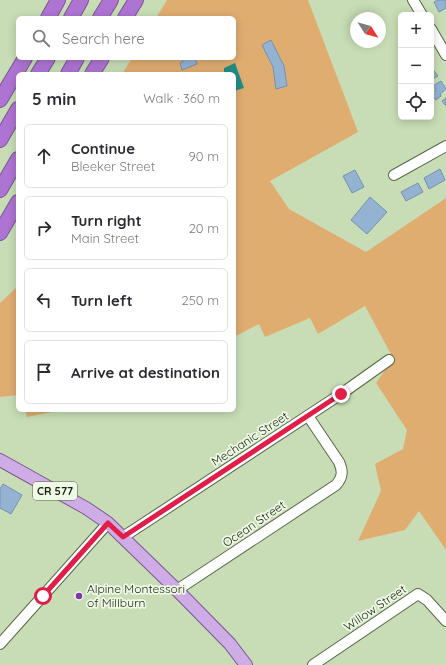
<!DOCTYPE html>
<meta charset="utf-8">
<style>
body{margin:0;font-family:Quicksand,sans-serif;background:#f7f7f7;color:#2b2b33}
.controls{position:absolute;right:12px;top:12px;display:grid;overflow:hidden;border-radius:6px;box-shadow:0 2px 10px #0003}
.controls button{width:36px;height:36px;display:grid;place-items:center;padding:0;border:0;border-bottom:1px solid #e1e1e2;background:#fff;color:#2b2b33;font:20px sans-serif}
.compass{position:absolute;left:350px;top:12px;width:36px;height:36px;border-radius:50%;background:#fff;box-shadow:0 2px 10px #0003;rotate:126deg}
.stop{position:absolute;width:12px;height:12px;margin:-9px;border:3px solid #e11d48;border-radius:50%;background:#fff}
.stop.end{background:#e11d48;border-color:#fff;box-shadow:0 1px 4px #0008}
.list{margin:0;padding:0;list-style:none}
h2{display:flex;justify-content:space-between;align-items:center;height:52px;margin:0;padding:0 16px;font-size:17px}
h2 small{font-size:13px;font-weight:400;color:#7c7c81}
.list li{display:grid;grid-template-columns:26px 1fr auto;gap:12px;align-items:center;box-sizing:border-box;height:64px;margin:0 8px 8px;padding:0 8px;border:1px solid #e1e1e2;border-radius:6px}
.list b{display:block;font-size:15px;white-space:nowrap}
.list p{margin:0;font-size:13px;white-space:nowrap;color:#7c7c81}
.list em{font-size:13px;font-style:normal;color:#7c7c81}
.icon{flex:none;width:22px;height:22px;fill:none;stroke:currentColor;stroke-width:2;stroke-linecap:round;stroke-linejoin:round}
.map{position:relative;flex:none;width:446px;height:665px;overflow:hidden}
.search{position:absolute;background:#fff;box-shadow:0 2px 10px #0003;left:16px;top:16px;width:220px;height:44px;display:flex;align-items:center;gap:10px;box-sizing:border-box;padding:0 14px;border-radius:6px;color:#7c7c81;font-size:15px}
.panel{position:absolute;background:#fff;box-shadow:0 2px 10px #0003;left:16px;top:72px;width:220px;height:340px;border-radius:6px}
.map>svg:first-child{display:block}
</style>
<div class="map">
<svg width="446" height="665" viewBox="0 0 446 665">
<rect width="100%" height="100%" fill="#c8ddb6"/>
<g fill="#e0ad71">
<polygon points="167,0 308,0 358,132 270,181 289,209 366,252 446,198 446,550 419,511 405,530 358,541 381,491 375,464 403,449 407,430 376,383 393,358 365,306 318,334 310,318 265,337 259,324 234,337 234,74 122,74 132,58 234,58 234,18 156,18"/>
<polygon points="18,286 18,395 0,397 0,303"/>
<polygon points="25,410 62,410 27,417"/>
</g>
<polygon fill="#228d88" points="235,63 244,88 234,91 234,74 224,74 224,68"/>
<g fill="#94b2d2" stroke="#7491b0">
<polygon points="438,0 446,0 446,8 439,12 434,2"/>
<polygon points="271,40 284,66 287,86 276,89 273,67 262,45"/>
<polygon points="181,58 195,58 197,64 182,70 180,63 183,62"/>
<polygon points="431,67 438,76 431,80"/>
<polygon points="441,81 446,89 440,94 441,96 436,100 435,98 431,100 431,93 436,90 433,86"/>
<polygon points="446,98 446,106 442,101"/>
<polygon points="440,169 445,180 429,189 424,178"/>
<polygon points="355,170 364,187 352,193 343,176"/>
<polygon points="418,183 423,192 406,201 401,192"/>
<polygon points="370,197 387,212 367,234 351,220"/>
<polygon points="3,484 22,495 11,514 0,508 0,489"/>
</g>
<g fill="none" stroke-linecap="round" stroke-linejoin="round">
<g stroke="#566846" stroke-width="12">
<g id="minor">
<polyline points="413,0 422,15"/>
<polyline points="431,29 446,55"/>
<polyline points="394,175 446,146"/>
<polyline points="123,537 341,394 389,360"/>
<path d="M177,590l159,-105c7,-8 7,-14 3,-23l-31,-46"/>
<polyline points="0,644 108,523"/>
<polyline points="313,665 418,594 427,600 446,621"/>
</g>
</g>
<g stroke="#7b5791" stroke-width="14">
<polyline id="major" points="0,460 86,508 108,523 177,590 230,644 246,665"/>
</g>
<g stroke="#7b5791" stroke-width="16">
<g id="highway">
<polyline points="48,18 58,0"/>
<polyline points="71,18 81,0"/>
<polyline points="100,18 111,0"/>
<polyline points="125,18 136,0"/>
<polyline points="38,74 48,58"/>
<polyline points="68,74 77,58"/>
<polyline points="92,74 102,58"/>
<polyline points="0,100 25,58"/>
<polyline points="0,140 18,109"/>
<polyline points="0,190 18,159"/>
<polyline points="0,233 18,202"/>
</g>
</g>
<use href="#minor" stroke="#fff" stroke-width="10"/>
<use href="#major" stroke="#ceace5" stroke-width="12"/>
<use href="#highway" stroke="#ae74d4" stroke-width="14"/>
</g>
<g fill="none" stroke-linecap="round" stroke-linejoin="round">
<polyline stroke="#e11d48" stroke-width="5" points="43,596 108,523 123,537 341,394"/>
</g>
<circle fill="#7d35a7" stroke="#effae6" stroke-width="1.5" cx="79" cy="596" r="4"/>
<g text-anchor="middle" stroke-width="3.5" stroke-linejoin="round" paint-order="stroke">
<rect fill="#effae6" stroke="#5b6353" stroke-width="1" x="33" y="482" width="44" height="18" rx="3"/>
<g font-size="11" font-weight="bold" fill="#1b2214">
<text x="55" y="495">CR 577</text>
</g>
<g font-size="12" fill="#1b2214" stroke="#effae6">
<text transform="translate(250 439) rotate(-33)" y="4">Mechanic Street</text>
<text transform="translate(254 524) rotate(-34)" y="4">Ocean Street</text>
<text transform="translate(375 608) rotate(-34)" y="4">Willow Street</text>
</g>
<g font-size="12" fill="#1b2214" stroke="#effae6" text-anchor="start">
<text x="87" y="593">Alpine Montessori<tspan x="87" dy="14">of Millburn</tspan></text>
</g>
</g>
</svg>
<div class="controls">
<button>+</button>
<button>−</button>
<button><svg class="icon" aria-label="locate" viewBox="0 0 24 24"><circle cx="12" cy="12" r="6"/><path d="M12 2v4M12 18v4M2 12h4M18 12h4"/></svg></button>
</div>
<svg class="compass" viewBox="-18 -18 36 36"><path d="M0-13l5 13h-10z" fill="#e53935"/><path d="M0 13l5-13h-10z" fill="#7c7c81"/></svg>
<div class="stop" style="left:43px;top:596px"></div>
<div class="stop end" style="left:341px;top:394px"></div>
<div class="search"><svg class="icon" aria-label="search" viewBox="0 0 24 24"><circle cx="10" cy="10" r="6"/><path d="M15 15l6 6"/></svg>Search here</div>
<section class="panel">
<h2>5 min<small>Walk · 360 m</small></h2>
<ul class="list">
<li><svg class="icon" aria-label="ahead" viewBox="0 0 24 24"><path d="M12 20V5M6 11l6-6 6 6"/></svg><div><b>Continue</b><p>Bleeker Street</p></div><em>90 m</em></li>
<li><svg class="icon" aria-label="right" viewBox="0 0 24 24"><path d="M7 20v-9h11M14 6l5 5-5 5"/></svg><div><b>Turn right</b><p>Main Street</p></div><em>20 m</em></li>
<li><svg class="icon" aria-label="left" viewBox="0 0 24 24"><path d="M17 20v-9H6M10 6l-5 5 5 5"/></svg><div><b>Turn left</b></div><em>250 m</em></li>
<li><svg class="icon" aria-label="arrive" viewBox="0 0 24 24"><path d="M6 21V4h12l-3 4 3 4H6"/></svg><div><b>Arrive at destination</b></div></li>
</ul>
</section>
</div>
